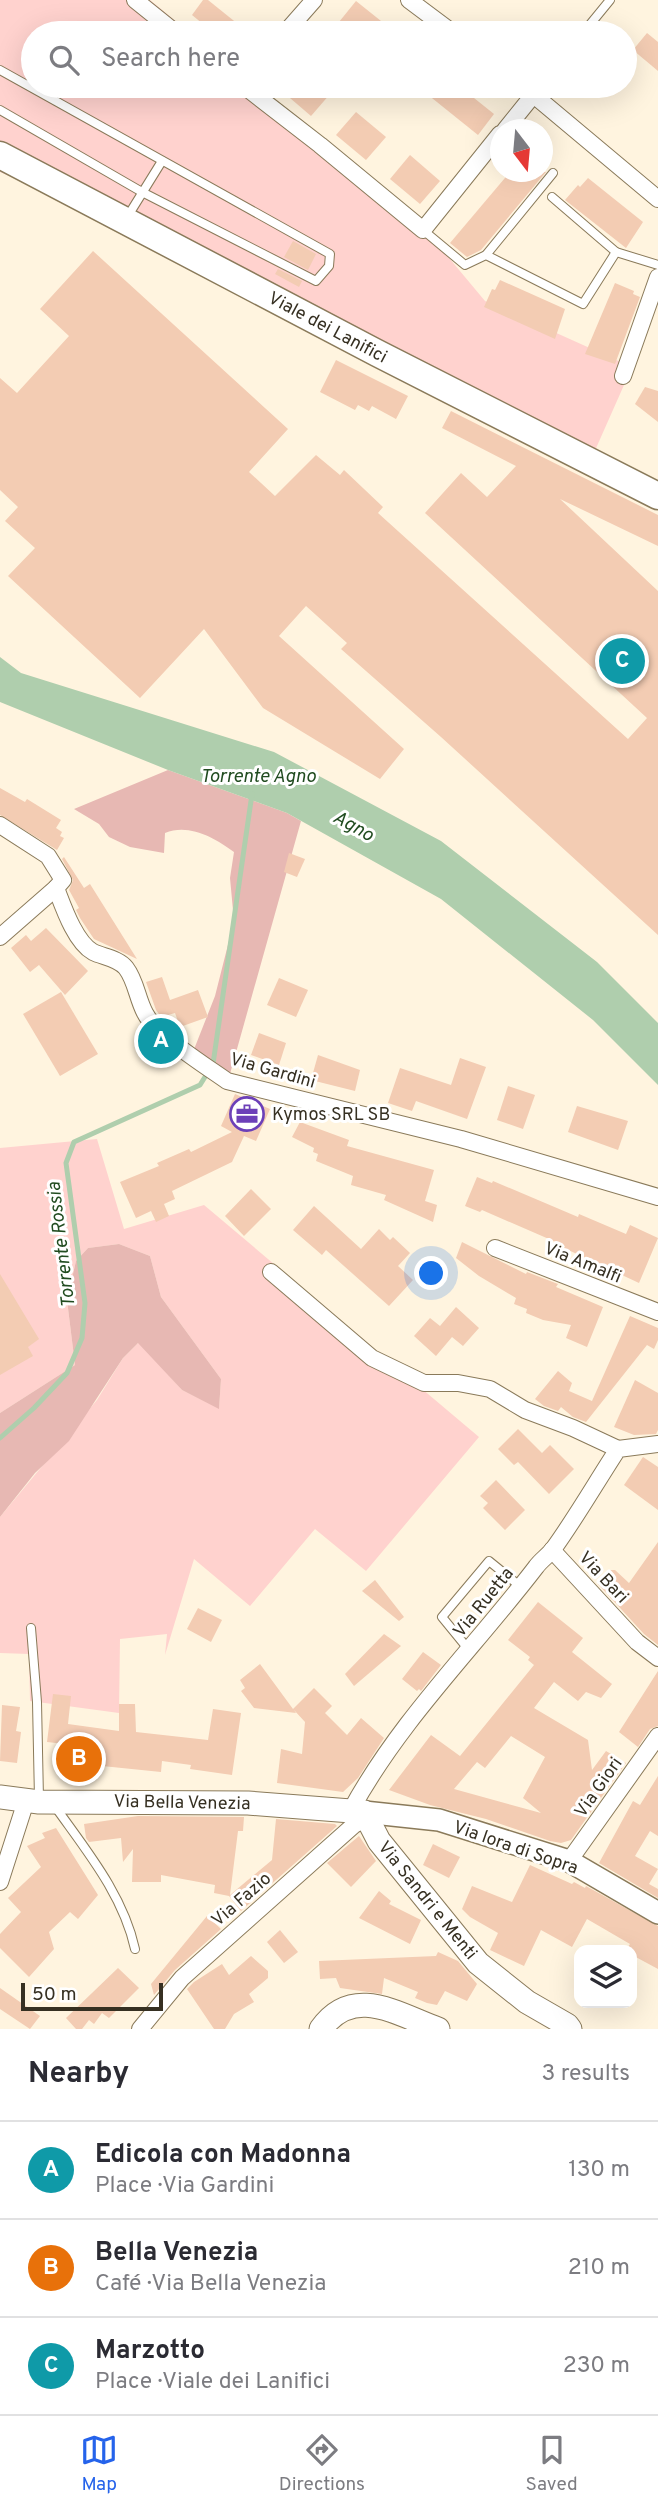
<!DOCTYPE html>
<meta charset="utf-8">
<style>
body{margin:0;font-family:Overpass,sans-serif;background:#f7f7f7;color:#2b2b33}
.controls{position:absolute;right:21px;bottom:21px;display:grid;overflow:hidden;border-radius:14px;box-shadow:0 7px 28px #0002}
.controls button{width:63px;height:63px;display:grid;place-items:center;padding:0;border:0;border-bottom:2px solid #e1e1e2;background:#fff;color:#2b2b33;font:35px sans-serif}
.compass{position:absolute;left:490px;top:119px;width:63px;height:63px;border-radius:50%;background:#fff;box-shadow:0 7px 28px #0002;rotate:164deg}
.scale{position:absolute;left:21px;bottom:18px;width:142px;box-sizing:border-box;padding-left:7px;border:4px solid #363022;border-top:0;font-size:19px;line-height:24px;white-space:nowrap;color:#363022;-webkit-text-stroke:5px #fff;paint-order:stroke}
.you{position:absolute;left:432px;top:1274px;width:24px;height:24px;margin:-18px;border:5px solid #fff;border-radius:50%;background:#1a73e8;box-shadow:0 0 0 10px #1a73e833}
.badge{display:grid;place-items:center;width:46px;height:46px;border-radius:50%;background:#2563eb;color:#fff;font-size:23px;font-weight:700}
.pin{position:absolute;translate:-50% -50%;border:4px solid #fff;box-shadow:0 2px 7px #0006}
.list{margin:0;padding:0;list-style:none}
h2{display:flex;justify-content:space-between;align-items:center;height:91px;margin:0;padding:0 28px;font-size:30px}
h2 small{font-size:23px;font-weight:400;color:#7c7c81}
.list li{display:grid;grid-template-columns:46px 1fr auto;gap:21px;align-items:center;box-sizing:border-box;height:98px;padding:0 28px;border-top:2px solid #e1e1e2}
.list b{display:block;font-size:26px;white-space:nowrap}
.list p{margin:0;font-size:23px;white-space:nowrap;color:#7c7c81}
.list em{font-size:23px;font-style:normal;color:#7c7c81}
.icon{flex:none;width:38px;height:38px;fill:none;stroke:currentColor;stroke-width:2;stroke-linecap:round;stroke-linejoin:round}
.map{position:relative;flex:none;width:658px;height:2029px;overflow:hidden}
.search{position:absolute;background:#fff;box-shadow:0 7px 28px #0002;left:21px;right:21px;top:21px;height:77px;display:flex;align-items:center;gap:18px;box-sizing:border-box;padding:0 24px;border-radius:38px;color:#7c7c81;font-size:26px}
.sheet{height:385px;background:#fff}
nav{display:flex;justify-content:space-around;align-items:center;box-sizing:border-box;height:98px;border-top:2px solid #e1e1e2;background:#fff;font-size:19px;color:#7c7c81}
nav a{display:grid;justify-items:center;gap:4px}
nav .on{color:#2563eb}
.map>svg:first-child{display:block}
</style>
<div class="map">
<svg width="658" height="2029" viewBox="0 0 658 2029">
<rect width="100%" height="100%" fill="#fff4df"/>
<g fill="#ffd2ce">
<polygon points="0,0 150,0 190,33 33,33 33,86 255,86 419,222 485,301 632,367 589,464 107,218 0,172"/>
<polygon points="97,1139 124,1229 204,1205 479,1437 366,1571 315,1529 250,1606 194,1559 165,1655 167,1634 120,1639 119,1713 30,1701 29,1654 0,1653 0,1517 97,1400 123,1358 139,1342 182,1390 219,1408 221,1379 161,1297 150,1256 119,1244 88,1248 76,1261 67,1300 75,1365 0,1413 0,1148"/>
</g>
<g fill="#e7b8b3">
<path d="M168,770l119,43 14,8 -73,260 -37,-24 24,-61 19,-75 -4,-43 4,-26c-19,-14 -45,-29 -69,-19l-1,20 -34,-6 -21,-10 -10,-13 -25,-15z"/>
<polygon points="119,1244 150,1256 161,1297 221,1379 219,1409 182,1390 138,1343 123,1358 69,1441 35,1473 0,1517 0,1413 75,1365 67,1300 76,1261 88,1248"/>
</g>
<polygon fill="#afcead" points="0,657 21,673 274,752 441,841 597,962 658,1023 658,1085 593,1020 441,899 287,813 168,770 0,702"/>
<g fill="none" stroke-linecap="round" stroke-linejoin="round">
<polyline stroke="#afcead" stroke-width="5" points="0,1438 34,1408 67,1373 82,1338 85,1303 66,1163 74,1142 200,1085 213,1064 252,794"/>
</g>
<g fill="#f3ccb3" fill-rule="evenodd">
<polygon points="203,0 208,0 249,33 214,33 192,15"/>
<polygon points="356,1 396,33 353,33 339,22"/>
<polygon points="647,33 658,42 658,71 633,50"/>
<polygon points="276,86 337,86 311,116"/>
<polygon points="417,86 459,86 494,114 478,135"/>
<polygon points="356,112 386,137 366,160 336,135"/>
<polygon points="410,155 440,181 420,204 390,179"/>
<polygon points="510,172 546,172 481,250 467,257 450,243"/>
<polygon points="588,178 643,222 626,248 565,200 578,185 580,187"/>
<polygon points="293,241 316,254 308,270 284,257"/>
<polygon points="93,251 288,429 249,472 275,496 316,455 340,475 344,470 383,507 378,513 628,739 647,718 425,513 461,473 487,497 516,466 442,428 451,411 658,515 658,546 560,499 658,591 658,935 441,737 341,649 347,643 306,606 279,636 404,749 380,779 263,708 204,629 140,698 8,576 35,548 5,521 18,507 0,490 0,378 17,393 69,336 40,309"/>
<polygon points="278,269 302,281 299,287 275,274"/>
<polygon points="500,280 565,309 555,339 484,307 492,289 495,290"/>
<polygon points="615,283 634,291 633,294 640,297 615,364 585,354"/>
<polygon points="336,360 408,396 396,419 372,406 369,411 358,405 355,410 320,392"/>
<polygon points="645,387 658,391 658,422 635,404"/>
<polygon points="0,788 25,802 27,799 61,820 56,828 62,832 60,836 64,838 57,850 0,815"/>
<polygon points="289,853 305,859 297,877 284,872"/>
<polygon points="64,857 84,888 90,884 137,959 94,939 80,918 76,910 79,908 69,890 73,880 62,859"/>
<polygon points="46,928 88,971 65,995 39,965 30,972 11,948 26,935 31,941"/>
<polygon points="162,977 170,1000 198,990 208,1017 180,1027 175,1013 161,1017 156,1010 146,982"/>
<polygon points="279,978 308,990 296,1017 267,1005"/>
<polygon points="61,992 98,1054 60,1076 23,1014"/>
<polygon points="259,1033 286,1043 279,1065 251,1055"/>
<polygon points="318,1055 360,1070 355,1091 311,1080"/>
<polygon points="460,1058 486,1067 467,1119 416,1101 412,1111 388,1103 400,1068 451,1085"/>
<polygon points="508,1086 535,1095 523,1129 497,1120"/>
<polygon points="235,1094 270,1109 256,1141 244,1136 232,1162 172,1191 175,1199 164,1204 169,1216 156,1222 151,1211 136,1218 120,1182 159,1166 157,1163 189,1149 191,1152 232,1132 221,1126"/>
<polygon points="577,1106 628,1121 618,1150 568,1132"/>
<polygon points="300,1122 349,1140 347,1146 434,1170 425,1201 437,1205 433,1222 384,1200 386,1195 351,1185 353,1176 316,1161 318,1154 313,1152 314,1148 292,1137"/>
<polygon points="477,1177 492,1183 493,1181 578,1217 579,1214 626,1234 630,1225 658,1238 639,1283 564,1248 565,1246 482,1210 480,1212 465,1206"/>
<polygon points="251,1189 271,1209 244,1236 225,1216"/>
<polygon points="314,1206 361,1249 379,1229 390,1240 393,1237 410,1253 398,1266 413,1280 389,1306 326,1250 322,1255 293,1230"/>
<polygon points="462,1242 526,1274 527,1272 558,1284 556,1287 603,1307 587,1347 566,1338 571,1325 543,1320 526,1313 527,1309 514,1304 516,1298 479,1276 456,1258"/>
<polygon points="0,1274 39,1339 28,1347 33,1356 0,1375"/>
<polygon points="456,1307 479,1328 463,1346 452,1337 436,1356 414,1336 430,1318 440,1326"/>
<polygon points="630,1316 658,1328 658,1340 654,1349 647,1345 586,1422 573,1417 561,1407 558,1411 544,1406 535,1399 558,1371 572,1383 569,1391 592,1401"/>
<polygon points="635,1380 658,1393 658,1430 656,1434 634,1435 614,1427"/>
<polygon points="518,1429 542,1453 550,1445 574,1469 549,1494 518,1462 514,1465 498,1449"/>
<polygon points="643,1457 658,1467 658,1510 624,1485"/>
<polygon points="496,1480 525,1510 505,1530 483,1508 488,1503 480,1496"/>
<polygon points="658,1542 658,1645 644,1634 598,1584 609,1570 615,1570 629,1583"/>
<polygon points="375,1580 404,1617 399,1621 362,1591"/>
<path d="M538,1602l45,36 -11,14 40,32 -11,14 -15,-6 -8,9 -24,-19 -20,26 54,32 4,30 14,-19 20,12 -55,77 -10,3 -11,-2 -64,-22 -56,-14 -41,-15 42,-55 29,21 74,-91 -6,-5 2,-3 -22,-17zM511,1736l34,21 -22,41 18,15 -87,-24 23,-27 8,6z"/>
<polygon points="198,1608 222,1620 211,1642 187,1629"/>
<polygon points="384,1634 401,1646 354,1686 345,1674"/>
<polygon points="423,1652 441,1665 421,1691 419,1689 417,1691 402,1679"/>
<polygon points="260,1664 293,1709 314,1688 332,1706 325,1713 347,1735 361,1718 384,1738 358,1778 343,1792 277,1783 281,1749 302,1754 305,1722 294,1710 296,1713 254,1708 241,1691 245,1688 240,1680"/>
<polygon points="658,1671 658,1726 650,1729 638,1747 619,1732"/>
<polygon points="53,1694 71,1696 68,1724 119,1731 119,1704 135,1704 136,1732 208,1740 213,1709 241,1713 232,1775 190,1769 191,1765 162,1761 161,1772 63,1762 65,1744 47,1742"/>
<polygon points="2,1705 20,1707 16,1731 21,1732 17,1763 0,1761"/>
<polygon points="658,1776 658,1836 650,1831 635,1856 658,1869 649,1884 658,1889 658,1898 599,1863 633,1801 640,1805"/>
<polygon points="138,1816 244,1817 243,1831 238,1831 230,1895 272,1860 276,1819 335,1824 337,1826 241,1911 229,1896 214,1893 215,1885 161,1875 161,1882 132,1882 133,1849 123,1862 121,1838 89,1842 86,1838 84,1824"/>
<polygon points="56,1828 98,1895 78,1919 70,1912 49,1932 54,1949 29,1977 0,1948 0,1934 21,1912 8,1898 41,1867 27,1846 45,1838 42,1833"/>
<polygon points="359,1836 376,1861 351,1887 327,1863"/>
<polygon points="433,1844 460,1857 449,1878 423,1865"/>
<polygon points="530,1865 572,1884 574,1882 585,1888 586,1886 658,1926 658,1969 632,1955 632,1950 626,1950 630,1944 587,1919 572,1947 541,1930 524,1966 490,1950 498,1933 470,1917 462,1909 472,1886 512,1902"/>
<polygon points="379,1891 391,1901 389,1904 421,1920 410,1944 359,1918"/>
<polygon points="207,1916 221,1929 175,1970 154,1995 151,1984"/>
<polygon points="280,1930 298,1952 284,1963 267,1942"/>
<polygon points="438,1952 458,1961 477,1984 467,2001 445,1991 437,2005 427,2003 415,1998 418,1992 384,1978 382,1994 340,1988 336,1978 320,1979 319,1961 436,1956"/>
<polygon points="251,1956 268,1971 268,1978 249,1994 254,2002 234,2014 225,2029 214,2029 187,1989 194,1982 222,1964 229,1975"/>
<polygon points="118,1968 139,1988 109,2018 102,2013 94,2024 89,2020 82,2029 76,2029 66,2018"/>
<polygon points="0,1988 40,2016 30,2029 0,2009"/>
</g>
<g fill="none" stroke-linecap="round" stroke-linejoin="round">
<g stroke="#8a7a5a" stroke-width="10">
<g id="service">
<polyline points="583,33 610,0"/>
<polyline points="0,70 330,254 329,266 316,281 142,192 0,110"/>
<polyline points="552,197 616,252"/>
<polyline points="126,219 162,161"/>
<polyline points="423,230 465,265 486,255 583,304 616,252 658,265"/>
<polyline points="486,255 553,173"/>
<polyline points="31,1628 37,1702 39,1799"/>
<polyline points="469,1650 442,1617 489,1561 521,1587"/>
<path d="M54,1805c31,44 69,89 81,144"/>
</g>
</g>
<g stroke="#8a7a5a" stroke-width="18">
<g id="minor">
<polyline points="135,0 176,33"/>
<polyline points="409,0 453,33"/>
<polyline points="285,33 314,0"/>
<polyline points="244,86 320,145 423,230 500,134"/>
<polyline points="523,86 658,199"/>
<polyline points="505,130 534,94"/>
<polyline points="623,376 658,277"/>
<path d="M0,825l48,31 15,24 -7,8c7,18 19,54 37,64 10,5 25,6 33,16 10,13 11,30 19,45 11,22 61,53 82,68l234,58 197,58"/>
<polyline points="0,937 56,888"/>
<polyline points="495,1248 658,1312"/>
<polyline points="271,1272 372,1358 424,1383 458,1383 490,1389 525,1410 573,1428 618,1449"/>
<polyline points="552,1550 637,1642 658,1658"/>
<path d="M351,1810c49,-90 123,-162 185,-243 5,-7 13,-12 18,-19 23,-32 43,-67 64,-99l40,-5"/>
<polyline points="569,1861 658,1736"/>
<polyline points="0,1882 26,1801"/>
<polyline points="140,2029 182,1978 354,1825 367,1818"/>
</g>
</g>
<g stroke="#8a7a5a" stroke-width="24">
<polyline id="tertiary" points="364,1812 439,1820 569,1861 658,1913"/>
</g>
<g stroke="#8a7a5a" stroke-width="25">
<g id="secondary">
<polyline points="0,1797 39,1802 248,1803 364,1812 379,1841 478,1963 527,2002 567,2025 570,2029"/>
<path d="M321,2029c32,-45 76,-15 117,0"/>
</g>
</g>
<g stroke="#8a7a5a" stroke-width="29">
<polyline id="primary" points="0,155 377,353 658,496"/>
</g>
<use href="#service" stroke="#fff" stroke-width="8"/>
<use href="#minor" stroke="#fff" stroke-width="16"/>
<use href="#tertiary" stroke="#fff" stroke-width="21"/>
<use href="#secondary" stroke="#fff" stroke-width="23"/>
<use href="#primary" stroke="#fff" stroke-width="26"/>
</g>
<defs>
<g id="office-ring" transform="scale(1.75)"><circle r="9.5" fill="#fff" stroke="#6c40b8" stroke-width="1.5"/><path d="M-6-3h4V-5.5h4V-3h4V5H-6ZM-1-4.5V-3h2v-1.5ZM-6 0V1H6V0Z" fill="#6c40b8"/></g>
</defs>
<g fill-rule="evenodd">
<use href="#office-ring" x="247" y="1114"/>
</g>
<g text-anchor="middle" stroke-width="6" stroke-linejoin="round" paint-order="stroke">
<g font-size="18" fill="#363022" stroke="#fff">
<text transform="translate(328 327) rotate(28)" y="6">Viale dei Lanifici</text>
<text transform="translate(273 1070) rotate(16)" y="6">Via Gardini</text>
<text transform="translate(583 1262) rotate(22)" y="6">Via Amalfi</text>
<text transform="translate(604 1577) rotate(47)" y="6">Via Bari</text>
<text transform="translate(483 1602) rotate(-51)" y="6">Via Ruetta</text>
<text transform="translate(598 1787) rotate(-55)" y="6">Via Giori</text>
<text transform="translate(182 1802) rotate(1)" y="6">Via Bella Venezia</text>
<text transform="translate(516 1847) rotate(19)" y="6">Via lora di Sopra</text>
<text transform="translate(241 1899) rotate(-41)" y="6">Via Fazio</text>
<text transform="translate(428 1900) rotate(51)" y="6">Via Sandri e Menti</text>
</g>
<g font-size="18" fill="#363022" stroke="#fff" text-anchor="start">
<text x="272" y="1120">Kymos SRL SB</text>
</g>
<g font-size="19" font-style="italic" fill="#214c20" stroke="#fff">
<text x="258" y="782">Torrente Agno</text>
<text transform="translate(354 825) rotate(29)" y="7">Agno</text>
<text transform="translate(60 1245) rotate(-97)" y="7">Torrente Rossia</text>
</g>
</g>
</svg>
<div class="controls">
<button><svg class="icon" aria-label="layers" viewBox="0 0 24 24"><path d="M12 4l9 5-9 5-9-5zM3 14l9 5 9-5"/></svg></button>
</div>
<svg class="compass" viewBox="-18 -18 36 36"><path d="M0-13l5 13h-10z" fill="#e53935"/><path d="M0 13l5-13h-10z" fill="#7c7c81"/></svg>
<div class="scale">50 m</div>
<div class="you"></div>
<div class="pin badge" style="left:161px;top:1041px;background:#0f9aa8">A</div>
<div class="pin badge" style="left:79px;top:1759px;background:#e8710a">B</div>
<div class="pin badge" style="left:622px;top:661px;background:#0f9aa8">C</div>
<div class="search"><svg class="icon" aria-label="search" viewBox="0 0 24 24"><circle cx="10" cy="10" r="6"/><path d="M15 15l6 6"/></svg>Search here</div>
</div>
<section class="sheet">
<h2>Nearby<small>3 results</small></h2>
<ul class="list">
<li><span class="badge" style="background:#0f9aa8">A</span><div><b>Edicola con Madonna</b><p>Place · Via Gardini</p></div><em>130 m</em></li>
<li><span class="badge" style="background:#e8710a">B</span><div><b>Bella Venezia</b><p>Café · Via Bella Venezia</p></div><em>210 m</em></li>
<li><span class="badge" style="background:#0f9aa8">C</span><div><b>Marzotto</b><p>Place · Viale dei Lanifici</p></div><em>230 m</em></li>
</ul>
</section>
<nav>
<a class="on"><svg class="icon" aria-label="map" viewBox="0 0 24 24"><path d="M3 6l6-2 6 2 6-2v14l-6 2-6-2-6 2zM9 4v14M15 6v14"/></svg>Map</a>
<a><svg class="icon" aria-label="directions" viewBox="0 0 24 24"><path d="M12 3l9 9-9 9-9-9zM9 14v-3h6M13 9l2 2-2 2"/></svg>Directions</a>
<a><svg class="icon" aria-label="saved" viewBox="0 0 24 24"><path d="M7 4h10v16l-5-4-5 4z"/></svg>Saved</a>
</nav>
